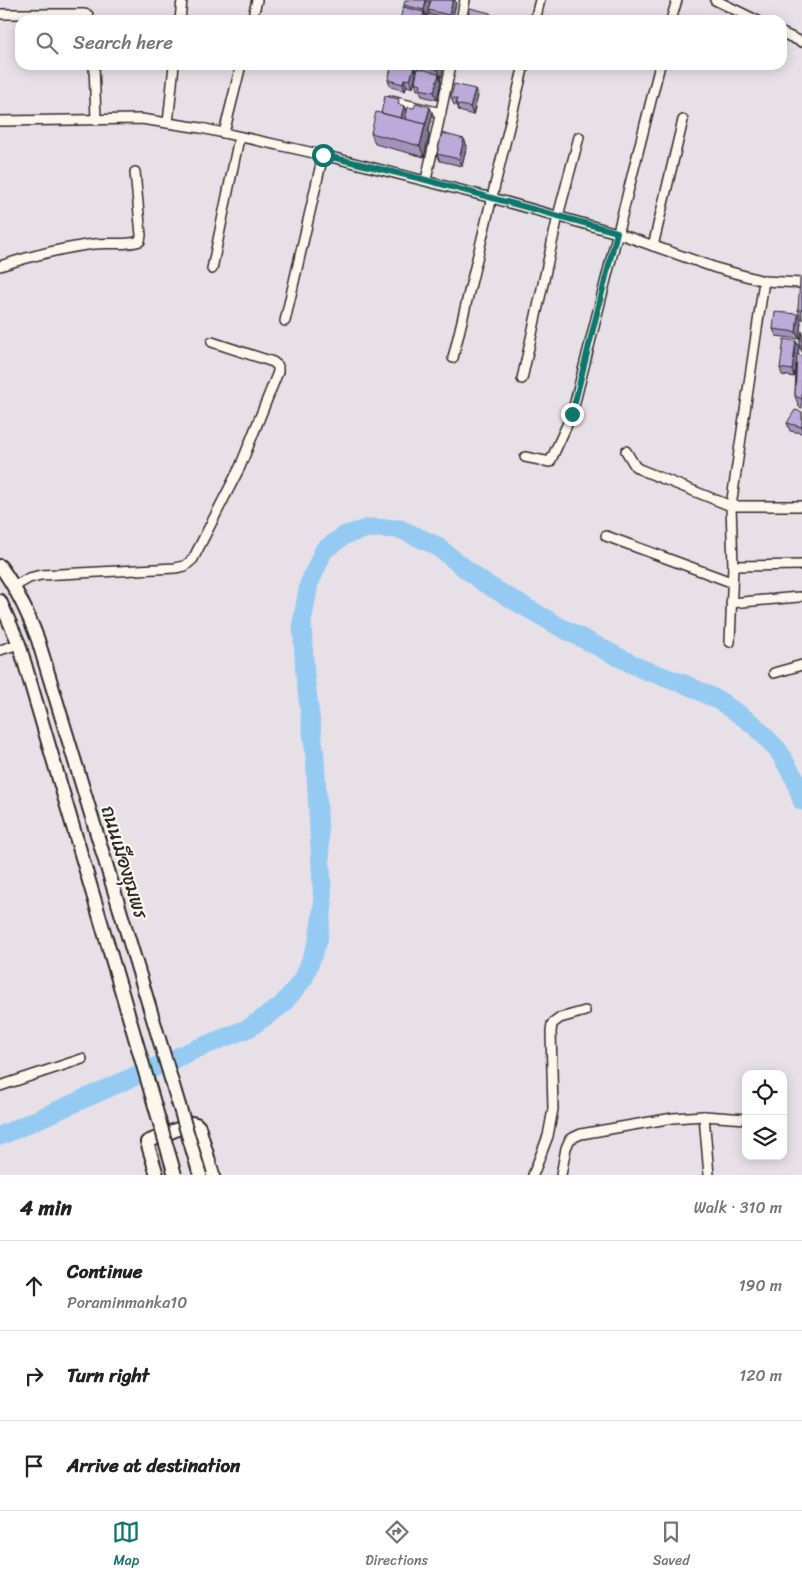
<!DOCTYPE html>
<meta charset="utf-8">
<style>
body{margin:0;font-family:Sriracha,"Playpen Sans Thai",sans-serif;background:#f6f6f6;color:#222}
.controls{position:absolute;right:15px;bottom:15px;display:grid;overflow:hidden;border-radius:10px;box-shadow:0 2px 12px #0003}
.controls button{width:45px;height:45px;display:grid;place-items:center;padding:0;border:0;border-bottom:1px solid #e0e0e0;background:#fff;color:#222;font:25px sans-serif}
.stop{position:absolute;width:15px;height:15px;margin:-11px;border:4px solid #0f766e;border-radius:50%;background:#fff}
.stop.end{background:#0f766e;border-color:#fff;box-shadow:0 1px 5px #0008}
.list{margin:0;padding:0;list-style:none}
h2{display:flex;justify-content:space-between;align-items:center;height:65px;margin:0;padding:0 20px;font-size:21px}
h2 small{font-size:16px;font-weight:400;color:#767676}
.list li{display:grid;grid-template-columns:32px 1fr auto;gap:15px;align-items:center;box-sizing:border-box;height:90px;padding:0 20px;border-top:1px solid #e0e0e0}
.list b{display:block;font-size:19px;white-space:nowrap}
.list p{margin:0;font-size:16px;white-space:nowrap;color:#767676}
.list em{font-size:16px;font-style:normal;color:#767676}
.icon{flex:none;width:28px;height:28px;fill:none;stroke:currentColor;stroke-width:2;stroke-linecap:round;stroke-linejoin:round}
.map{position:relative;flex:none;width:802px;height:1175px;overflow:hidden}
.search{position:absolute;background:#fff;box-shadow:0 2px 12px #0003;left:15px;right:15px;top:15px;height:55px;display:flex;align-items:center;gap:12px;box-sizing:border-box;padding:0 18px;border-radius:15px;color:#767676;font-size:19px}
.sheet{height:335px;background:#fff}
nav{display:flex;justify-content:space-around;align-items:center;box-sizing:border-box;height:70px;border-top:1px solid #e0e0e0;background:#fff;font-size:14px;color:#767676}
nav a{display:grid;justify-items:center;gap:2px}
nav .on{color:#0f766e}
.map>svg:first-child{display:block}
</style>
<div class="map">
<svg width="802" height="1175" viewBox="0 0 802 1175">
<rect width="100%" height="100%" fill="#e8e0e7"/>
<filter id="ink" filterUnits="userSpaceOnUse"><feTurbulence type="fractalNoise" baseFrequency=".02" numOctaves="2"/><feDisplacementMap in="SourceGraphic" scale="10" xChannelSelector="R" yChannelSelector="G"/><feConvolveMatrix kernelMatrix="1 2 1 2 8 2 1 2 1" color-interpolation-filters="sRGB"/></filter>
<g filter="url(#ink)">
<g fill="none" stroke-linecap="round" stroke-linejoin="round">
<polyline stroke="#95cbf3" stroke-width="19" points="0,1136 196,1049 249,1028 282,1005 304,978 318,941 323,905 315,757 305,674 302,622 309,584 324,550 345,535 369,528 400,529 435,545 484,583 560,627 642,669 687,685 720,701 754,725 778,750 796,781 802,801"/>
<g stroke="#2b2b2b" stroke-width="12">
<g id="street">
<polyline points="715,0 756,20"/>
<polyline points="0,14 83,14 88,15 90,20"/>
<polyline points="180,20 182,0"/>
<polyline points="252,20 257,0"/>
<polyline points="461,20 465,0"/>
<polyline points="535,20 540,0"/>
<polyline points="671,20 677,0"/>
<polyline points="782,33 802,42"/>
<polyline points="94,65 96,119"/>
<polyline points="391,101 441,113"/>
<polyline points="0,121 141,119 201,128 323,155 492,198 617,233 716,268 764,281 802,283"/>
<polyline points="168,123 174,65"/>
<polyline points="224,133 241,65"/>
<polyline points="426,180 451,65"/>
<polyline points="653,246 683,120"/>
<path d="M0,266c31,-10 62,-18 94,-22 15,-2 31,2 46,-3l1,-6 -6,-63"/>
<polyline points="212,269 239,138"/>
<polyline points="285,321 323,155"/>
<polyline points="453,358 524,65"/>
<polyline points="522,379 558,216 579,137"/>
<polyline points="626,451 635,466 639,469 731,506 802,506"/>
<polyline points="525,457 550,462 572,414 660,65"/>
<polyline points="606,536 731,582"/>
<polyline points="733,566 802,565"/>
<polyline points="15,586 29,578 41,575 175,568 185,566 193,559 240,467 278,372 278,366 273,362 212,342"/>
<polyline points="731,603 799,597"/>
<polyline points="730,642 733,566 731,506 764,281"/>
<polyline points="0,650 19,644"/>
<polyline points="774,673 802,665"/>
<polyline points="0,1086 82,1059"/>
<polyline points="704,1116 709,1175"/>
<polyline points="533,1175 548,1136 553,1109 551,1032 552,1024 560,1018 585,1011"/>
<polyline points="561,1175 566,1148 570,1139 581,1134 673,1118 704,1116 746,1119"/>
</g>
</g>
<g stroke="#2b2b2b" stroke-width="16">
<g id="secondary">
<path d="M0,566c17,23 28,47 38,74l103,339"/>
<polyline points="0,601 19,644 120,986"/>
<polyline points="157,1175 147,1142 192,1123 196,1124 199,1127 213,1175"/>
</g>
</g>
<use href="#street" stroke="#fbf7ec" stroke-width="9"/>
<use href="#secondary" stroke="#fbf7ec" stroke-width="12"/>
<g stroke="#2b2b2b" stroke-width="16" stroke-linecap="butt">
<g id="secondary-bridge">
<polyline points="141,979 200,1175"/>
<polyline points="120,986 175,1175"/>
</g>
</g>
<use href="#secondary-bridge" stroke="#fbf7ec" stroke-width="12"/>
</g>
<g fill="#a392bb" stroke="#2b2b2b">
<polygon points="431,0 455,0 456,4 452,20 427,20 430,14 428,10 427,17 426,17 426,20 404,7 404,5 430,3"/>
<polygon points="392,65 444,65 440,78 441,81 437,100 422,96 420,90 417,90 415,82 419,69 417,66 415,72 416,74 413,88 407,86 405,91 391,87 388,80"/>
<polygon points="478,96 473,115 459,111 457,105 454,105 451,97"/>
<polygon points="401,105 404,106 407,113 433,114 428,132 429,135 424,157 375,144 371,133 381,113"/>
<polygon points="464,139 467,146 462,166 440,161 437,154"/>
<polygon points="802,280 802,320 798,310"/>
<polygon points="801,322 799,339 776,336 773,329"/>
<polygon points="802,331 802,352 799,345"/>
<polygon points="796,341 799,348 798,355 802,356 802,408 799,407 795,396 796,365 794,377 782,375 780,368"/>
<polygon points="802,412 802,433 790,431 787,423"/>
</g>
<g fill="#847799" stroke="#2b2b2b">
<polygon points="426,0 429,0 430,4 427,17 424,10"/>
<polygon points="453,0 455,0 456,4 452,20 451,20 449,15"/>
<polygon points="424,12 427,20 422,20"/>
<polygon points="490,13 493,20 488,20"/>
<polygon points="413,65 418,65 416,72"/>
<polygon points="439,65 444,65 441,78 438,70"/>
<polygon points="414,67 416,74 413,88 410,80"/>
<polygon points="439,74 441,81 437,100 434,92"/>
<polygon points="404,79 407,86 405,91 403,84"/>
<polygon points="475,89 478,96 473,115 470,107"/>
<polygon points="404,106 407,113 404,127 401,120"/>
<polygon points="430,107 433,114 428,132 429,135 424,157 420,146"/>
<polygon points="464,139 467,146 462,166 459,159"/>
<polygon points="798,314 801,322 799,339 796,332"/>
<polygon points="796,341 799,348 794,377 792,370"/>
</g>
<g fill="#bdaada" stroke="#2b2b2b">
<polygon points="405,0 426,0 424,10 404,5"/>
<polygon points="431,0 453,0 449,15 428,10"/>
<polygon points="403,7 424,12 422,20 400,20"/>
<polygon points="470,8 490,13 488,20 467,20"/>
<polygon points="428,14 449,19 449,20 427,20"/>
<polygon points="392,65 407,65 414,67 410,80 404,79 403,84 388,80"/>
<polygon points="417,65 439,65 438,70"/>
<polygon points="418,68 439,74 434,92 420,89 421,84 415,82"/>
<polygon points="454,84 475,89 470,107 456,104 457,99 451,97"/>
<polygon points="385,96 399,99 398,104 404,106 401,118 381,113"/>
<polygon points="416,103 430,107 425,125 425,124 405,119 408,107 414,108"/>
<polygon points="376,112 425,124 420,146 371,133"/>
<polygon points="442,133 464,139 459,159 437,154"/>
<polygon points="800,279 802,280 802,310 798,310"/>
<polygon points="775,312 798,314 796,332 773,329"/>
<polygon points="802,331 802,345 799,345"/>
<polygon points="784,339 796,341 792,370 780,368"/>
<polygon points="797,354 802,356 802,399 795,396"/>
<polygon points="795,410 802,412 802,427 787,423"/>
</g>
</g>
<g fill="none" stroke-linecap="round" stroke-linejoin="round" filter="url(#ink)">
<polyline stroke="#0f766e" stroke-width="6" points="323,155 426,180 617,232 572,414"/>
</g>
<g text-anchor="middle" stroke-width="4.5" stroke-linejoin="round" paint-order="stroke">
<g font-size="19" fill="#2b2b2b" stroke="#fbf7ec">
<text transform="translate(125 862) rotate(73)" y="7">ถนนเมืองชุมพร</text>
</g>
</g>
</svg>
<div class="controls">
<button><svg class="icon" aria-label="locate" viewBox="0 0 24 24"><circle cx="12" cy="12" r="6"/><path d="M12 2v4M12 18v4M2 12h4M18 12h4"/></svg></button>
<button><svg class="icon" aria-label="layers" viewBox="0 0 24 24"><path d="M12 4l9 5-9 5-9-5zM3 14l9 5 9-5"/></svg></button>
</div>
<div class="stop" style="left:323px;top:155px"></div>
<div class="stop end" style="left:572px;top:414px"></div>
<div class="search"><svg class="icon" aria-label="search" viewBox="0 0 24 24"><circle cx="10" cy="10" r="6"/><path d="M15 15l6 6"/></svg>Search here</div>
</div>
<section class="sheet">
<h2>4 min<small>Walk · 310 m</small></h2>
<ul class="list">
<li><svg class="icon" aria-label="ahead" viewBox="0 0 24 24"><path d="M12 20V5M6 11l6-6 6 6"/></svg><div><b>Continue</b><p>Poraminmanka10</p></div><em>190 m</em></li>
<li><svg class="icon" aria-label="right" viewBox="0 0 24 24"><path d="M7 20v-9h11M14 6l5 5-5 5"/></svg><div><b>Turn right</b></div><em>120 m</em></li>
<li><svg class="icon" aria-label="arrive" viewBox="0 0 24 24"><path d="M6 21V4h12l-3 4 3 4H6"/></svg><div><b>Arrive at destination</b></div></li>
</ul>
</section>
<nav>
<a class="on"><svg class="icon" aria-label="map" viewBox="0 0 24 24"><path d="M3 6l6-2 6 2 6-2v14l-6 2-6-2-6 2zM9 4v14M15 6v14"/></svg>Map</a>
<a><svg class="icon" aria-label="directions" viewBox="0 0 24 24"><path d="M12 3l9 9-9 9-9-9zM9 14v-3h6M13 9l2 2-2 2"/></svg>Directions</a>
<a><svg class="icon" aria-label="saved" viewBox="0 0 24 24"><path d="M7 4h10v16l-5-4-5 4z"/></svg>Saved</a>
</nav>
